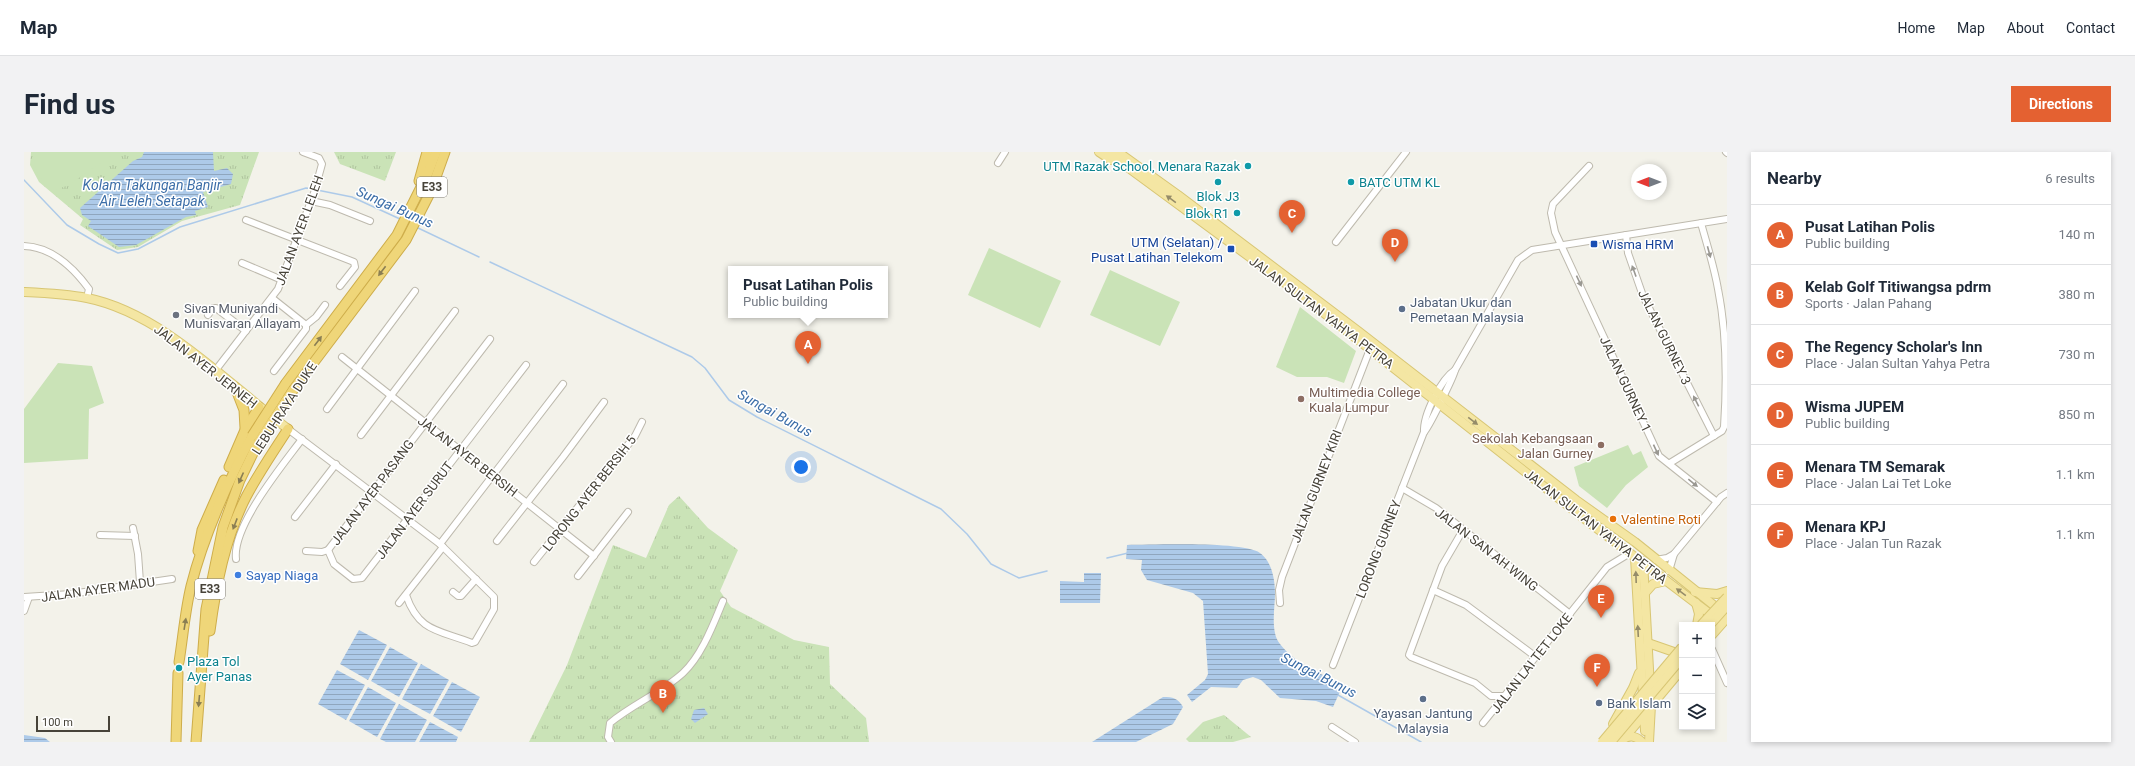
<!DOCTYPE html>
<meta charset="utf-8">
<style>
body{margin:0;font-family:Roboto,sans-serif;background:#f2f2f3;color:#1f2937}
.controls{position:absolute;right:12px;bottom:12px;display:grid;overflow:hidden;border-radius:0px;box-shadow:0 2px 6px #0003}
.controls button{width:36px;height:36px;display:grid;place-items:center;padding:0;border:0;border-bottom:1px solid #e0e1e3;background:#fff;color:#1f2937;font:20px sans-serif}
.compass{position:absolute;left:1607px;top:12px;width:36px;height:36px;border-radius:50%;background:#fff;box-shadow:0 2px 6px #0003;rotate:270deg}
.scale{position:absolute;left:12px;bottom:10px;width:74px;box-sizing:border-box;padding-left:4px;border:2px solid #474339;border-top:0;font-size:11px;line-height:14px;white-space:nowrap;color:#474339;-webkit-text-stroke:3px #fff;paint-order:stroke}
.you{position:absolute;left:777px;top:315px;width:14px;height:14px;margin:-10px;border:3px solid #fff;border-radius:50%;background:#1a73e8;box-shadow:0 0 0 6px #1a73e833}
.badge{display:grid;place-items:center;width:26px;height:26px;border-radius:50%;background:#e46131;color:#fff;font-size:13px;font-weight:700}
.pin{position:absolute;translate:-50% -33px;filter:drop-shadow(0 1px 2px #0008)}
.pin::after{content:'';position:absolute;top:21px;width:14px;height:12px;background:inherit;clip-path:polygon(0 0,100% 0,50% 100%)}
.popup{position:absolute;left:704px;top:114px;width:160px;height:52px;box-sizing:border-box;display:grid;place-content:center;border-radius:0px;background:#fff;filter:drop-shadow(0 1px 3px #0005);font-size:13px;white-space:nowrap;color:#747a83}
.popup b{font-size:15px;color:#1f2937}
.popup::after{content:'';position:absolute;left:50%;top:100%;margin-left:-8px;border:8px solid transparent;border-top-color:#fff}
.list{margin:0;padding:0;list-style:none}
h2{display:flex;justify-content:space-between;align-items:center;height:52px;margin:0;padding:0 16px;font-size:17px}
h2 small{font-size:13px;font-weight:400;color:#747a83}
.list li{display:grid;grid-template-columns:26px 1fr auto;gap:12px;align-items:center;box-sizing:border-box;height:60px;padding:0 16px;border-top:1px solid #e0e1e3}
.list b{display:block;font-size:15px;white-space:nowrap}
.list p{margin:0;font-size:13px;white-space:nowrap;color:#747a83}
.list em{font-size:13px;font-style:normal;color:#747a83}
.icon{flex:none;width:22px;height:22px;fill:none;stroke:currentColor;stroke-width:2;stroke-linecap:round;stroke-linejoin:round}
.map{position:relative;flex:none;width:1703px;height:590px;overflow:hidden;border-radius:0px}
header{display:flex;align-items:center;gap:24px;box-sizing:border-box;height:56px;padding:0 20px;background:#fff;border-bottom:1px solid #e0e1e3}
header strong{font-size:19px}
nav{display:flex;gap:22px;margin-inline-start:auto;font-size:14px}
.intro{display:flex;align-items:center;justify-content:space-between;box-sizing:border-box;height:96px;padding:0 24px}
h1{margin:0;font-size:28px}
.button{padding:10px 18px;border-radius:0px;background:#e46131;color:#fff;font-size:14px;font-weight:700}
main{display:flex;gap:24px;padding:0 24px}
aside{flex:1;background:#fff;border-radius:0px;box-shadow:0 2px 6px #0003}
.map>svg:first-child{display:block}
</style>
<header>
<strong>Map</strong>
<nav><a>Home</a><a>Map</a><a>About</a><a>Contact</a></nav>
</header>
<div class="intro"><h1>Find us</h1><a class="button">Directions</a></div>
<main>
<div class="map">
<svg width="1703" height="590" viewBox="0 0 1703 590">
<defs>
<pattern id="grass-tufts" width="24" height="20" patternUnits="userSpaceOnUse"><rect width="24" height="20" fill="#cae3b7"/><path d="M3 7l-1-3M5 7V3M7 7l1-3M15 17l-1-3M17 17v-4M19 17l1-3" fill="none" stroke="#afc49e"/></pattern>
<pattern id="water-rules" width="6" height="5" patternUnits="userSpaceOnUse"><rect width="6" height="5" fill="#adcae9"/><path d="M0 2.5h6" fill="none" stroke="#8fa6be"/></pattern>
</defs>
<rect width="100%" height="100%" fill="#f3f2ea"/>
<g fill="url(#grass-tufts)">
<polygon points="7,0 235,0 216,53 158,69 114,95 93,98 56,73 59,67 15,30 6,13"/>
<polygon points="310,0 372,0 361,29 316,12"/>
<polygon points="655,344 684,376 714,398 696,439 707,455 770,488 805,495 806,532 842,566 845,590 505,590 543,513 589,393 622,406 645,353"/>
<polygon points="1200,563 1227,585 1209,590 1165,590 1162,587 1179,570"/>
</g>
<g fill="#cae3b7">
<path d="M10,0h82l-47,33 -14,5c-15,-11 -22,-19 -21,-38z"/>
<polygon points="965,96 1037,129 1016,176 944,143"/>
<polygon points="1086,118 1156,150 1136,194 1066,163"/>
<polygon points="1276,155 1332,199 1320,231 1303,225 1273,225 1252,215"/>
<polygon points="34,211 68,214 80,251 65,257 64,307 0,311 0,257"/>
<polygon points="1604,293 1609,303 1617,299 1624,315 1602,333 1583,356 1555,334 1550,315"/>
</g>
<g fill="url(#water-rules)">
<polygon points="120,0 189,0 190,19 203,16 209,22 207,32 179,40 184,55 171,59 172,63 162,65 112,93 95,95 64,74 67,69 58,63 56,56 109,9 118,5"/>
<path d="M1103,393c25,0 116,-4 133,8 12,9 15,26 15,41 0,14 -5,38 5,50 16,21 41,29 63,41l-10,22 -17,-6 -36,-3 -19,-18 -8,-3 -10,3 -6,8 -26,-1 -19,15 -5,-7 18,-15 3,-6 -5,-73 -10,-8 -46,-13 -6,-10 1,-10 -16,-1z"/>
<polygon points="1060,421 1077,421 1076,451 1036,451 1036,429 1060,430"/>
<polygon points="335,478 363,493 344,528 316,512"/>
<polygon points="366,495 394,511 375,545 347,529"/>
<polygon points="397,512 425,528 406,562 378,547"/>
<polygon points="313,518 341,533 322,568 294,552"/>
<polygon points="428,530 456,545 437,580 409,564"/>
<polygon points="344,535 372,551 353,585 325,569"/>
<path d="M1139,545c10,0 15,1 20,10l-10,17 -37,18h-44z"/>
<polygon points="375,552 403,568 391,590 362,590 356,587"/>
<polygon points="680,556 684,562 671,571 667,567 670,558"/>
<polygon points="406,570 434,585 432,590 395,590"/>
<polygon points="0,583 21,586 26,590 0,590"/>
</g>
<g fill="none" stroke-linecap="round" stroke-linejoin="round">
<g stroke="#adcae9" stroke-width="1.5">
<polyline points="0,28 43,73 75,92 94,101 114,97 156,75 282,36 290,37"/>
<polyline points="293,38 328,45 376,67"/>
<polyline points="392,75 455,105"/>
<polyline points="466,110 668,205 681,216 705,248 733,265 917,357 943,382 967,412 995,426 1023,419"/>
<polyline points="1083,406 1104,401"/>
<polyline points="1314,543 1397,590"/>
</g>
<g stroke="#bebaae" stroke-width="8">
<g id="minor">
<polyline points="1702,0 1703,1"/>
<polyline points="974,11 981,0"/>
<polyline points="1565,14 1529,52 1527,61 1531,80 1635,304 1693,350"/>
<polyline points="287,49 306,53 346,69"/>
<polyline points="222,68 330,110 331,115 316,134"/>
<polyline points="1602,83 1604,101 1619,144 1690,284"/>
<polyline points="1312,90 1382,0"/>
<path d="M0,94c28,1 49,21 65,43l-2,9"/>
<polyline points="218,111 258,128"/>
<polyline points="248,146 282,173"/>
<polyline points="184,163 189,156 192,156 222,179"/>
<polyline points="318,205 570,404"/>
<polyline points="191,219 254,137 290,41 298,12 295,6 279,0"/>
<polyline points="250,219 282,177 282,173 292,165 301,153"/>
<polyline points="303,257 391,139"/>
<path d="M264,277l152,115 54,53v12l-19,33 -3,1c-32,-13 -53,-10 -66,-48"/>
<path d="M1400,280c-1,-17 17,-53 31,-62"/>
<polyline points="337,283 431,159"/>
<path d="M1646,311l52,-32 2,-4c3,-46 3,-93 -6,-138 -4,-23 -11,-44 -17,-66"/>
<polyline points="1378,336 1412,356 1546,462"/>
<polyline points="271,365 312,312"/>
<polyline points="109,376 114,402 116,430"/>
<polyline points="1439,378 1418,414 1385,503 1387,505 1451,531 1467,544 1479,544"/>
<polyline points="76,383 111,384"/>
<polyline points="473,389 539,305 580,250"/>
<polyline points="416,392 539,232"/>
<polyline points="304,398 466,187"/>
<polyline points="282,399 298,400 304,398 310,412 329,427 338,426 502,213"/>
<path d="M212,407c-4,-33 46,-93 66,-120"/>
<polyline points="1632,408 1643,406 1650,402 1697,345 1703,341"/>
<polyline points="510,410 611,284 618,270"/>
<polyline points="1645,419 1650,402"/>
<polyline points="554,424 604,360"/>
<polyline points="1409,438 1442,453 1512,505"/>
<polyline points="429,440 434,444 437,444 452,427"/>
<polyline points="0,445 47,442 148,427"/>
<polyline points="375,451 419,395"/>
<polyline points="1256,451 1255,438 1258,425 1346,197"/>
<polyline points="0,459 5,445"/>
<polyline points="1688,497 1703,531"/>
<path d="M1309,513l91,-233c4,-3 30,-56 31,-62l63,-110 14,-10 195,-31"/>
<polyline points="1459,571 1583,415 1606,401"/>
<polyline points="1308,575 1331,590"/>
<path d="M587,590l-3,-5 2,-14c23,-19 51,-30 73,-50 19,-18 30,-48 40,-72"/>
</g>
</g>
<g stroke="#d8c674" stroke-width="10">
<g id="major">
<polyline points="1075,0 1087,8"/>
<polyline points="1083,0 1276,142 1566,371 1698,471"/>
<polyline points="1094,0 1154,43 1334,179 1552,348 1611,390 1703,464"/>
<path d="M0,140c21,1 43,2 63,6 75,15 141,86 201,131"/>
<polyline points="1611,406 1621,579"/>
<polyline points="1619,409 1627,553 1625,590"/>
<polyline points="1671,440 1693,442 1703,439"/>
<polyline points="1621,441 1629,432 1642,429"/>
<polyline points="1672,451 1675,462 1673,473"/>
<polyline points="1688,483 1702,467"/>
<polyline points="1624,491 1650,500"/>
<polyline points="1589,572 1609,536 1615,521"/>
<path d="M1599,587c8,-4 13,-3 19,3"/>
<polyline points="1597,590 1658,517"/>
</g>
</g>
<g stroke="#cead4a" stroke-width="11">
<g id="highway">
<polyline points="395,29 403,0"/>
<polyline points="262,231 373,83 404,21 412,0"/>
<polyline points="211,235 220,258 221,276"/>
<polyline points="269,238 382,88 407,39 421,0"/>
<polyline points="205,315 221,278 235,255"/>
<polyline points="174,399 178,378 200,328"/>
<path d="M186,479c6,-45 15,-93 36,-134 12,-23 27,-45 42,-68"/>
<path d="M155,510c4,-25 6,-51 12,-76 12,-48 38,-107 61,-150"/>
<polyline points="152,590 154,521"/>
<polyline points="172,590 182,457 199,375 216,328 234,291"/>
</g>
</g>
<use href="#minor" stroke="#fff" stroke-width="6"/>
<use href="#major" stroke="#f4e6a3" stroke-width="8"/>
<use href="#highway" stroke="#efd679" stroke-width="9"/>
<g stroke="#d8c674" stroke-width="10" stroke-linecap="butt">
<g id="major-bridge">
<polyline points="1677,473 1703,445"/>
<polyline points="1686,473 1703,454"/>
<polyline points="1578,590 1658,495"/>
<polyline points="1587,590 1658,506"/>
</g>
</g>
<g stroke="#cead4a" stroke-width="11" stroke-linecap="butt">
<g id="highway-bridge">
<polyline points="228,284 262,231"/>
<polyline points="234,291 269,238"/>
</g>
</g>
<use href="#major-bridge" stroke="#f4e6a3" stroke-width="8"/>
<use href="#highway-bridge" stroke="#efd679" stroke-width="9"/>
</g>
<defs><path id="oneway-solid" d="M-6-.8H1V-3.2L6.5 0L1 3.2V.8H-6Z"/></defs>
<g fill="#958c69">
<use href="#oneway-solid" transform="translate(1147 47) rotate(-144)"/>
<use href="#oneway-solid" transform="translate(1449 269) rotate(37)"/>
<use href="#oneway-solid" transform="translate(1612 425) rotate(-92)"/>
<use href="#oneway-solid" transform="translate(1657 440) rotate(-144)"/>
<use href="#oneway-solid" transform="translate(1614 479) rotate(-93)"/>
</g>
<g fill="#9a9892">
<use href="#oneway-solid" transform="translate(1685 100) rotate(75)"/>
<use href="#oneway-solid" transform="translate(1610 119) rotate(-110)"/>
<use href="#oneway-solid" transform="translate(1555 129) rotate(65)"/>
<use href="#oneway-solid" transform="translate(1672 249) rotate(-117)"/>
<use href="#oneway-solid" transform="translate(1632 298) rotate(65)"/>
<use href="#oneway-solid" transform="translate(1669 331) rotate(39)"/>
</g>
<g fill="#8a7e53">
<use href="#oneway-solid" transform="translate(358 119) rotate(127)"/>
<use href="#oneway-solid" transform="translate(294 189) rotate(-53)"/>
<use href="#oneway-solid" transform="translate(217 326) rotate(114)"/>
<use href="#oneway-solid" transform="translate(211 372) rotate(111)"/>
<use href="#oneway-solid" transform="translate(161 472) rotate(-81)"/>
<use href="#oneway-solid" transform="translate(175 549) rotate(95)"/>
</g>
<g fill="#0f9aa8" stroke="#fff" stroke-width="1.5">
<circle cx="1224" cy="14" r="4"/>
<circle cx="1194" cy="30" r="4"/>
<circle cx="1327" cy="30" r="4"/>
<circle cx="1213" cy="61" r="4"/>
<circle cx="155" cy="516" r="4"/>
</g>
<g fill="#1a4fb4" stroke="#fff" stroke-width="1.5">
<rect x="1566" y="88" width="8" height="8" rx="2"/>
<rect x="1203" y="93" width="8" height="8" rx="2"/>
</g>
<g fill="#5c6f8a" stroke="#fff" stroke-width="1.5">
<circle cx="1378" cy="157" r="4"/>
<circle cx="1399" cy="547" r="4"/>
<circle cx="1575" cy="551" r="4"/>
</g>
<circle fill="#6b7280" stroke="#fff" stroke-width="1.5" cx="152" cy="163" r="4"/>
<g fill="#8d6e63" stroke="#fff" stroke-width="1.5">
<circle cx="1277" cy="247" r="4"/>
<circle cx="1577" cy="293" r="4"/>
</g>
<circle fill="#e8710a" stroke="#fff" stroke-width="1.5" cx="1589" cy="367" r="4"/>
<circle fill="#3f7fe0" stroke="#fff" stroke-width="1.5" cx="214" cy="423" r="4"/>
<g text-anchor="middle" stroke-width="3" stroke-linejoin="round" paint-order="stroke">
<g fill="#fff" stroke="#7e7b74" stroke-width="1">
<rect x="393" y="25" width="30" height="20" rx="3"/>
<rect x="171" y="427" width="30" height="20" rx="3"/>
</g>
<g font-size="12" font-weight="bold" fill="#474339">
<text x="408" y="39">E33</text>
<text x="186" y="441">E33</text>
</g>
<g font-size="13" fill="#0d838f" stroke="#fff" text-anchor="end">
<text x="1216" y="19">UTM Razak School, Menara Razak</text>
<text x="1335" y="35" text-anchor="start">BATC UTM KL</text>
<text x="1194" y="49" text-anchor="middle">Blok J3</text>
<text x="1205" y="66">Blok R1</text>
<text x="163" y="514" text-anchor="start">Plaza Tol<tspan x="163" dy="15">Ayer Panas</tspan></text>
</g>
<g font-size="13" fill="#474339" stroke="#fff">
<text transform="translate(275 78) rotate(-70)" y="5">JALAN AYER LELEH</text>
<text transform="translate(1298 160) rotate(37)" y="5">JALAN SULTAN YAHYA PETRA</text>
<text transform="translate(1641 185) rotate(64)" y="5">JALAN GURNEY 3</text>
<text transform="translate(182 214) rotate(38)" y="5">JALAN AYER JERNEH</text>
<text transform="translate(1602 232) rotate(65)" y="5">JALAN GURNEY 1</text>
<text transform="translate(260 256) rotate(-57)" y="5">LEBUHRAYA DUKE</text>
<text transform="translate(444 304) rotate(38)" y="5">JALAN AYER BERSIH</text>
<text transform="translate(1292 334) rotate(-69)" y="5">JALAN GURNEY KIRI</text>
<text transform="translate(348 340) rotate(-53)" y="5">JALAN AYER PASANG</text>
<text transform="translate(565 341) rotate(-52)" y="5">LORONG AYER BERSIH 5</text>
<text transform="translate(390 358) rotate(-53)" y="5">JALAN AYER SURUT</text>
<text transform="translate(1572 374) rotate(38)" y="5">JALAN SULTAN YAHYA PETRA</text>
<text transform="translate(1354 397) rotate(-69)" y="5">LORONG GURNEY</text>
<text transform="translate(1463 397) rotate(38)" y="5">JALAN SAN AH WING</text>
<text transform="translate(74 437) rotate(-8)" y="5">JALAN AYER MADU</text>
<text transform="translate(1507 511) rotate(-52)" y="5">JALAN LAI TET LOKE</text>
</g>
<g font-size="13" fill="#164399" stroke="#fff" text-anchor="end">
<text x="1199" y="95">UTM (Selatan) /<tspan x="1199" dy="15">Pusat Latihan Telekom</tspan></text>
<text x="1578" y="97" text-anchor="start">Wisma HRM</text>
</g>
<g font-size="13" fill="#4e5e75" stroke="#fff" text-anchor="start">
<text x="1386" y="155">Jabatan Ukur dan<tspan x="1386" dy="15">Pemetaan Malaysia</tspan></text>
<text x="1583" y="556">Bank Islam</text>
<text x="1399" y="566" text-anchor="middle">Yayasan Jantung<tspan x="1399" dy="15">Malaysia</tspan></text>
</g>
<g font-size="13" fill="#5b616d" stroke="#fff" text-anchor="start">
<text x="160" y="161">Sivan Muniyandi<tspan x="160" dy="15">Munisvaran Allayam</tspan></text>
</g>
<g font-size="13" fill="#785e54" stroke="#fff" text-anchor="start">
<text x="1285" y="245">Multimedia College<tspan x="1285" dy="15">Kuala Lumpur</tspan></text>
<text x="1569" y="291" text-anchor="end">Sekolah Kebangsaan<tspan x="1569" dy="15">Jalan Gurney</tspan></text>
</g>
<g font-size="13" fill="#c56008" stroke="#fff" text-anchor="start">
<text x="1597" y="372">Valentine Roti</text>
</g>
<g font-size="13" fill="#366cbe" stroke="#fff" text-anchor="start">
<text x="222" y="428">Sayap Niaga</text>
</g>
<g font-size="14" font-style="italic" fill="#3c6ea8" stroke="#fff">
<text x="128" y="38">Kolam Takungan Banjir<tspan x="128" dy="16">Air Leleh Setapak</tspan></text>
<text transform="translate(371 55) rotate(24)" y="5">Sungai Bunus</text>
<text transform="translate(751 261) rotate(29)" y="5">Sungai Bunus</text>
<text transform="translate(1295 523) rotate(27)" y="5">Sungai Bunus</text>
</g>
</g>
</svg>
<div class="controls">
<button>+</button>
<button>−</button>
<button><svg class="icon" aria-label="layers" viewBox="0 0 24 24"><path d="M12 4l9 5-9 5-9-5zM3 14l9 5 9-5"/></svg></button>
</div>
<svg class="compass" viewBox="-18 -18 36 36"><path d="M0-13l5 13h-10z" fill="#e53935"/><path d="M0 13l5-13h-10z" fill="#747a83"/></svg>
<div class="scale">100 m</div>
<div class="you"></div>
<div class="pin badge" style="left:784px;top:212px">A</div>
<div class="popup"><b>Pusat Latihan Polis</b>Public building</div>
<div class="pin badge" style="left:639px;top:561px">B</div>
<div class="pin badge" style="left:1268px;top:81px">C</div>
<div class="pin badge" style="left:1371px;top:110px">D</div>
<div class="pin badge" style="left:1577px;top:466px">E</div>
<div class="pin badge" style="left:1573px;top:535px">F</div>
</div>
<aside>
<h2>Nearby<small>6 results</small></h2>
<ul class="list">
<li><span class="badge">A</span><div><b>Pusat Latihan Polis</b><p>Public building</p></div><em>140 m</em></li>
<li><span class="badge">B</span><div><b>Kelab Golf Titiwangsa pdrm</b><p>Sports · Jalan Pahang</p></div><em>380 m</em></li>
<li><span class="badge">C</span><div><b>The Regency Scholar's Inn</b><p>Place · Jalan Sultan Yahya Petra</p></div><em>730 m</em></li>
<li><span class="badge">D</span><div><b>Wisma JUPEM</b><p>Public building</p></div><em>850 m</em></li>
<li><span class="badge">E</span><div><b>Menara TM Semarak</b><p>Place · Jalan Lai Tet Loke</p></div><em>1.1 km</em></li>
<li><span class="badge">F</span><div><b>Menara KPJ</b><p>Place · Jalan Tun Razak</p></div><em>1.1 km</em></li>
</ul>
</aside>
</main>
